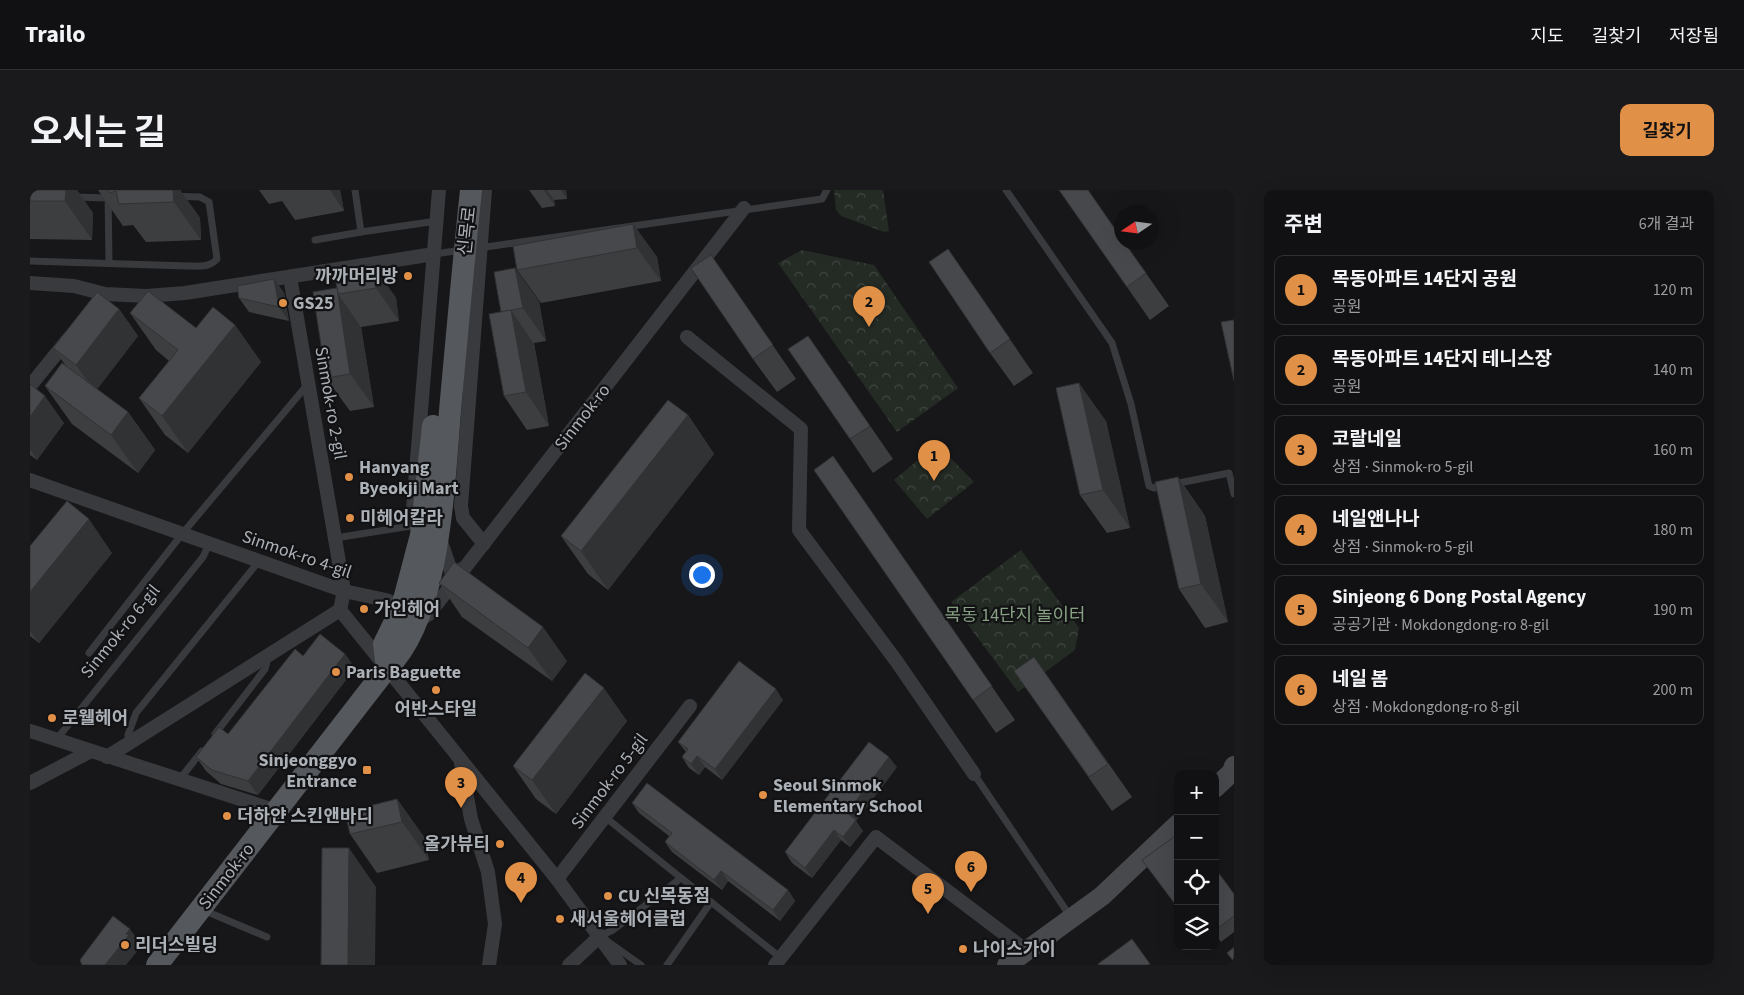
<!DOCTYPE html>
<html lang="ko">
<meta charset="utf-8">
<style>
body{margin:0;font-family:"Source Sans 3","Noto Sans KR",sans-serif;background:#1a1a1c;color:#f1f3f6}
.controls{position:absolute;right:15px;bottom:15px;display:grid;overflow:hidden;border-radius:10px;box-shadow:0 5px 20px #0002}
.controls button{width:45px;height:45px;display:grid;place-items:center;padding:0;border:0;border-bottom:1px solid #303133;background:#111113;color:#f1f3f6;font:25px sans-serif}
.compass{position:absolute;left:1084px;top:15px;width:45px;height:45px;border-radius:50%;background:#111113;box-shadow:0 5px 20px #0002;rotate:257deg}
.you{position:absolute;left:671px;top:384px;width:18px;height:18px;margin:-12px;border:4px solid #fff;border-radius:50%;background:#1a73e8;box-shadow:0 0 0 8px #1a73e833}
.badge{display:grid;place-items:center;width:32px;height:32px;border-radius:50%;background:#e19047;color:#111;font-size:16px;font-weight:700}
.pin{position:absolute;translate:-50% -41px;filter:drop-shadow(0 1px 2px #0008)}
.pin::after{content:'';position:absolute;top:26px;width:18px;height:15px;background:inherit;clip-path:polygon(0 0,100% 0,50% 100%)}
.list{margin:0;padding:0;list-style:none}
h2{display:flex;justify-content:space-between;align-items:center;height:65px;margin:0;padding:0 20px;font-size:21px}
h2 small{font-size:16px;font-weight:400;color:#9c9da0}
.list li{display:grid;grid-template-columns:32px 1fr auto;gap:15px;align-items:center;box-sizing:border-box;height:70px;margin:0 10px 10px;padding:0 10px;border:1px solid #303133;border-radius:10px}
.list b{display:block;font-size:19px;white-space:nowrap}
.list p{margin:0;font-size:16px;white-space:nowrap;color:#9c9da0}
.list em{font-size:16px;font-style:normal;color:#9c9da0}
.icon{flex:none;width:28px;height:28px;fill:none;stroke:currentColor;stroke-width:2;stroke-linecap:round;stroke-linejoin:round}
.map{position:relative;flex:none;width:1204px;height:775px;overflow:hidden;border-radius:10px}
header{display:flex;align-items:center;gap:30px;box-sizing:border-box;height:70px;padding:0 25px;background:#111113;border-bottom:1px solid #303133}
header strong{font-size:24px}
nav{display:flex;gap:28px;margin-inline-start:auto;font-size:18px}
.intro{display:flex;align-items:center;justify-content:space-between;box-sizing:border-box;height:120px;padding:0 30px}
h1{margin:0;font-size:35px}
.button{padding:12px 22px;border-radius:10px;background:#e19047;color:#111;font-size:18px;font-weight:700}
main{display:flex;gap:30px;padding:0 30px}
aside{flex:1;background:#111113;border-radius:10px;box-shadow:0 5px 20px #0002}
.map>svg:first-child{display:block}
</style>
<header>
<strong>Trailo</strong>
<nav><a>지도</a><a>길찾기</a><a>저장됨</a></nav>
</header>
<div class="intro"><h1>오시는 길</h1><a class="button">길찾기</a></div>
<main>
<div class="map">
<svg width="1204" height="775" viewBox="0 0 1204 775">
<defs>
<pattern id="park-crowns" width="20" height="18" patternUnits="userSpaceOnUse" patternTransform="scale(1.25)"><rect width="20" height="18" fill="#242a24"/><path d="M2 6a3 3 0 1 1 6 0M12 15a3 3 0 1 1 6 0" fill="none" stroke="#414642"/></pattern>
</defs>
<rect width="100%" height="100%" fill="#171719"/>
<g fill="url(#park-crowns)">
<polygon points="804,0 853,0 859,41 854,42 811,26 806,20"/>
<polygon points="772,60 844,75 928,198 867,242 748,73"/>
<polygon points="907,254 944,292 897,329 864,290"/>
<polygon points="991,360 1049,438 1045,460 988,502 921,412"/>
</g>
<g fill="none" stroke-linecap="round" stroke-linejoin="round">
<g stroke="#383a3d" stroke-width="7">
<polyline points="78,0 79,73"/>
<polyline points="325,0 331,42 407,31"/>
<polyline points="976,0 1082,153 1101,214 1119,296 1124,298 1134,296"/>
<polyline points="43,7 78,8"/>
<polyline points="285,50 331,42"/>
<polyline points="449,58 792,9 797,0"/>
<polyline points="404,64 433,60"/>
<path d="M0,71l157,5c12,0 22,2 30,-7l-8,-57 -9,-5 -33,-1v-6"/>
<polyline points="1144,294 1199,283 1204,304"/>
<polyline points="305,348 381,336"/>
<polyline points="59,463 152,344 278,194"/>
<polyline points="185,544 235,479 238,468"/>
<polyline points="26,550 173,367 179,354"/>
<polyline points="99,553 98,545 106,523 229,371"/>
<polyline points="944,584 1040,726"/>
<polyline points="149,590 172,561"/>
<polyline points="575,627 751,768"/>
<polyline points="173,720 237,747"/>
<polyline points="611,775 570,746 583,740 651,688"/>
<polyline points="637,775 681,712"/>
</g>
<g stroke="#383a3d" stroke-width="14">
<polyline points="260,87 314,401 310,420 527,689 590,775"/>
<polyline points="0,93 44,96 75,104 116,106 155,103 404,64"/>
<polyline points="657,147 771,239 769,340 867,472 944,584"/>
<polyline points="0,196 39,148"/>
<polyline points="0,290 314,401 356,410 372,417"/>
<polyline points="382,331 409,0"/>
<polyline points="410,349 421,381 424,383 434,378"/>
<polyline points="454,354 433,328 431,316 455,0"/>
<polyline points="388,431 399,424 714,18"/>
<polyline points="0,541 247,621"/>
<polyline points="77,567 310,420"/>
<polyline points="431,573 441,629 458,682 465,734 459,775"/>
<polyline points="0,593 59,562"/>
<polyline points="527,689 660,516"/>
<polyline points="539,775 570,746"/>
<polyline points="745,775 846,647 997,761"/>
</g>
<g stroke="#47494d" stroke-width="20">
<polyline points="1185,598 1202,582 1204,576"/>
<polyline points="977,775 1072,706 1148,634"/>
</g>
<g stroke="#55585c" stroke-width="22">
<polyline points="357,478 354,454 372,417 391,345 403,236"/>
<path d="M127,775l230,-297c57,-54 57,-203 65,-279 6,-66 12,-133 19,-199"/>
</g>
</g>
<g fill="#3c3e40">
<polygon points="0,0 47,0 63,23 62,50 0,49"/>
<polygon points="68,0 150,0 170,28 171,50 116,52 103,35 93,36"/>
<polygon points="229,0 310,0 314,21 265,30 252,11 239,14"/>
<polygon points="499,0 536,0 537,9 524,10 525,16 512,18"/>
<polygon points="1029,0 1094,52 1139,116 1120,130"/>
<polygon points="603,34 627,67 631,91 511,113 487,80"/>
<polygon points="918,59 1003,183 984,196 960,163"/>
<polygon points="681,65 766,189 747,202 723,169"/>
<polygon points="342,74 366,108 369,131 331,137 344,217 320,221 296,188 307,99"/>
<polygon points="244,89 254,103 259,131 219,122 209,108"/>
<polygon points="509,111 516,151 504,153 519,236 497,240 474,206 472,122"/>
<polygon points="89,119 108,146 67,199 98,222 125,260 108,283 42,234 15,196 36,176 23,158"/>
<polygon points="100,123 166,138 205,135 231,172 158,263 135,245 109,208 139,171 126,160"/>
<polygon points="778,146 863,269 843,283 820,249"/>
<polygon points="0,194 34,233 7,270 0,265"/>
<polygon points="658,225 684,264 578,400 558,384 531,346"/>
<polygon points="1076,231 1100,338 1077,343 1050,305"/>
<polygon points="803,266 985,530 966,543 784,280"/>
<polygon points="1148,287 1175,326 1198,432 1175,438 1149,399"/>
<polygon points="0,356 82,363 9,453 0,446"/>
<polygon points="409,393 537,471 522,491 432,427"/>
<polygon points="315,464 325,478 228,605 191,594 176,581 166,567 198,544 273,466"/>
<polygon points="1004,467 1102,607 1082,621 984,481"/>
<polygon points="753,510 692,590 675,577 669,585 659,578 652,567 656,562 648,552"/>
<polygon points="597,531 526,624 506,609 483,576"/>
<polygon points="867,577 826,631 833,641 820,657 811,650 782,688 762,673 755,662"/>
<polygon points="367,609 394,647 399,670 347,683 320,644"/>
<polygon points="602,613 758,700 765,711 750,731 698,691 692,700 642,662 635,652 639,646 609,623"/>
<polygon points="1185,678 1204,704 1204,742 1191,752 1185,744"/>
</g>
<g fill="#313234">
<polygon points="36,0 47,0 63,23 62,50 35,11"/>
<polygon points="143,0 150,0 170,28 171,50 144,12"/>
<polygon points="300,0 310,0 314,21"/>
<polygon points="514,0 517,0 524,10 525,16"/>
<polygon points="531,0 536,0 537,9"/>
<polygon points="603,34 627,67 631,91 607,58"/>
<polygon points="342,74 366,108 369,131 346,98"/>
<polygon points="485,78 509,111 516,151 493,118"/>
<polygon points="244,89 254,103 259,131 249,117"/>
<polygon points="308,104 331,137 344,217 320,184"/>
<polygon points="89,119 108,146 65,202 46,175"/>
<polygon points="481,120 504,154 519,236 496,202"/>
<polygon points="205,135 231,172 158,263 132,226"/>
<polygon points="778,146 801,179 863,269 840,236"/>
<polygon points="1049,193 1076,231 1100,338 1073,300"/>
<polygon points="15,206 34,233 7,270 0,259 0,227"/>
<polygon points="98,222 125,260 108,283 81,245"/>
<polygon points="658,225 684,264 578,400 551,361"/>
<polygon points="1148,287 1175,326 1198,432 1171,394"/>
<polygon points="59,329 82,363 9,453 0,441 0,402"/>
<polygon points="513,437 537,471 522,491 498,458"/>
<polygon points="315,464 325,478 228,605 218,591"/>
<polygon points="574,498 597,531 526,624 502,590"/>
<polygon points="746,499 753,510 692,590 685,579"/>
<polygon points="667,566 675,577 669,585 661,574"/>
<polygon points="859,567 867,577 826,631 833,641 820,657 813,647 817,623"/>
<polygon points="367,609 394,647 399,670 372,632"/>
<polygon points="804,640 811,650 782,688 775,678"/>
<polygon points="319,658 346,697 345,775 318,775"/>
<polygon points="691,681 698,691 692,700 684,690"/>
<polygon points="758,700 765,711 750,731 743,720"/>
<polygon points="100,739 110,753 107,757 109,759 96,775 75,775"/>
</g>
<g fill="#46484b" stroke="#313234">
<polygon points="0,0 36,0 35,11 0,11"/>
<polygon points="78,0 143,0 144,12 89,14 86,1 80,3"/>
<polygon points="1029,0 1058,0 1092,49 1092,52 1094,52 1116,83 1097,97"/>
<polygon points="603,34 607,58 487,80 483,56"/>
<polygon points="918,59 980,149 960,163 899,72"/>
<polygon points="681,65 743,155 723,169 661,78"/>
<polygon points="342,74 346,98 308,104 304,80"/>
<polygon points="485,78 493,118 471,122 464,82"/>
<polygon points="244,89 249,117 209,108 207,96"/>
<polygon points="307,98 320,184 296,188 283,102"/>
<polygon points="118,101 166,138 183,117 205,135 132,226 109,208 148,160 100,123"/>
<polygon points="67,102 89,119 46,175 23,158"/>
<polygon points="481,120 496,202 474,206 459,124"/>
<polygon points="1204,130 1204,191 1191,132"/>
<polygon points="778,146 840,236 820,249 758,159"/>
<polygon points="32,173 98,222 81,245 15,196"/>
<polygon points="1049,193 1073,300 1050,305 1026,198"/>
<polygon points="0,194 15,206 0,227"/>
<polygon points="638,210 658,225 551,361 531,346"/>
<polygon points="803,266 962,496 943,510 784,280"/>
<polygon points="1148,287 1171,394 1149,399 1125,292"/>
<polygon points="37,311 59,329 0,402 0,356"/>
<polygon points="424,372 513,437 498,458 409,393"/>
<polygon points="290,444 315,464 218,591 182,580 166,567 189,537 198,544 265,459 273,466"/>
<polygon points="1004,467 1078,574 1059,587 984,481"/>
<polygon points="709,471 746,499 685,579 667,566 661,574 652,567 658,559 648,552"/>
<polygon points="555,483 574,498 502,590 483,576"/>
<polygon points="839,552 859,567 817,623 826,630 813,647 804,640 775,678 755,662"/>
<polygon points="617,593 758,700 743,720 691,681 684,690 635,652 642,643 602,613"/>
<polygon points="367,609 372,632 320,644 315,622"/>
<polygon points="1148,644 1148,718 1112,670"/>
<polygon points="292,658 319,658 318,775 291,775"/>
<polygon points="1185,678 1204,704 1204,726 1185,740"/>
<polygon points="83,726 100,739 96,744 99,745 75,775 52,775 50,770"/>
<polygon points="1102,749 1120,774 1118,775 1069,775 1068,774"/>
<polygon points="1204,757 1204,772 1197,763"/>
</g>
<g fill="#e19047" stroke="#121214" stroke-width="2">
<circle cx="378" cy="86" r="5"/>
<circle cx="253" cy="113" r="5"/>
<circle cx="319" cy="287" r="5"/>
<circle cx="320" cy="328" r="5"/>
<circle cx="334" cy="419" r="5"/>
<circle cx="306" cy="482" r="5"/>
<circle cx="406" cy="500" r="5"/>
<circle cx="22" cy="528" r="5"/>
<rect x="332" y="575" width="10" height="10" rx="2.5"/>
<circle cx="733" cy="605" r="5"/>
<circle cx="197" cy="626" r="5"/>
<circle cx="470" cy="654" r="5"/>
<circle cx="578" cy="706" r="5"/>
<circle cx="530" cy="729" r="5"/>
<circle cx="95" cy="755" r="5"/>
<circle cx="933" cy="759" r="5"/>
</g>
<g text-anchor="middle" stroke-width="4.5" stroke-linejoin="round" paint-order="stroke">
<g font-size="18" fill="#abb1b7" stroke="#121214">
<text transform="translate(437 41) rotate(-84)" y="6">신목로</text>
<text transform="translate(301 213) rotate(80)" y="6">Sinmok-ro 2-gil</text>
<text transform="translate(552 227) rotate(-52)" y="6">Sinmok-ro</text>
<text transform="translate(267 364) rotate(19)" y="6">Sinmok-ro 4-gil</text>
<text transform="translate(90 441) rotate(-51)" y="6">Sinmok-ro 6-gil</text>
<text transform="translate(579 591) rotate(-53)" y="6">Sinmok-ro 5-gil</text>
<text transform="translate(196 686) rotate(-52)" y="6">Sinmok-ro</text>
</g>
<g font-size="18" font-weight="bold" fill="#abb1b7" stroke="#121214" text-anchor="start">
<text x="368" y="92" text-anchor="end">까까머리방</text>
<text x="263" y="119">GS25</text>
<text x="329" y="283">Hanyang<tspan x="329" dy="21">Byeokji Mart</tspan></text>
<text x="330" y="334">미헤어칼라</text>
<text x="344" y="425">가인헤어</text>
<text x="316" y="488">Paris Baguette</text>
<text x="406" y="525" text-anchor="middle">어반스타일</text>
<text x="32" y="534">로웰헤어</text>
<text x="327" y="576" text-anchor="end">Sinjeonggyo<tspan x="327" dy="21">Entrance</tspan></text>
<text x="743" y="601">Seoul Sinmok<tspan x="743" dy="21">Elementary School</tspan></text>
<text x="207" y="632">더하얀 스킨앤바디</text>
<text x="460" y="660" text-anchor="end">올가뷰티</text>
<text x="588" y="712">CU 신목동점</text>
<text x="540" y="735">새서울헤어클럽</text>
<text x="105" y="761">리더스빌딩</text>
<text x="943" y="765">나이스가이</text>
</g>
<g font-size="18" fill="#87a083" stroke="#121214">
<text x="985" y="431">목동 14단지 놀이터</text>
</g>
</g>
</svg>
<div class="controls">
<button>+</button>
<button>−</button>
<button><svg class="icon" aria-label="locate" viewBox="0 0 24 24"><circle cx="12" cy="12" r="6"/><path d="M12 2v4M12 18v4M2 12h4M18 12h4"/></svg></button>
<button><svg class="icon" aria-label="layers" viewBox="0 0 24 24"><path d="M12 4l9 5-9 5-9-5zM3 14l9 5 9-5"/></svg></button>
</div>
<svg class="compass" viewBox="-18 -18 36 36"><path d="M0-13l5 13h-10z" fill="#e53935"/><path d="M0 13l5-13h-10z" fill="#9c9da0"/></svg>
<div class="you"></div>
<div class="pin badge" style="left:904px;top:291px">1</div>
<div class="pin badge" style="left:839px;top:137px">2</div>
<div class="pin badge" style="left:431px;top:618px">3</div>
<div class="pin badge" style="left:491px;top:713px">4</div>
<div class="pin badge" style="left:898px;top:724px">5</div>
<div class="pin badge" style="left:941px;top:702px">6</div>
</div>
<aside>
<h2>주변<small>6개 결과</small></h2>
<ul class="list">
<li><span class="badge">1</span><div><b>목동아파트 14단지 공원</b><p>공원</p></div><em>120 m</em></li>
<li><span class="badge">2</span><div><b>목동아파트 14단지 테니스장</b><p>공원</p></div><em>140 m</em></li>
<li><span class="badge">3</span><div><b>코랄네일</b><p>상점 · Sinmok-ro 5-gil</p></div><em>160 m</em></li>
<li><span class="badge">4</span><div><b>네일앤나나</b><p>상점 · Sinmok-ro 5-gil</p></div><em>180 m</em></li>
<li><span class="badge">5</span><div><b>Sinjeong 6 Dong Postal Agency</b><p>공공기관 · Mokdongdong-ro 8-gil</p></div><em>190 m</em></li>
<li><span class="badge">6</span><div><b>네일 봄</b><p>상점 · Mokdongdong-ro 8-gil</p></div><em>200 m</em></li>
</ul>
</aside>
</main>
